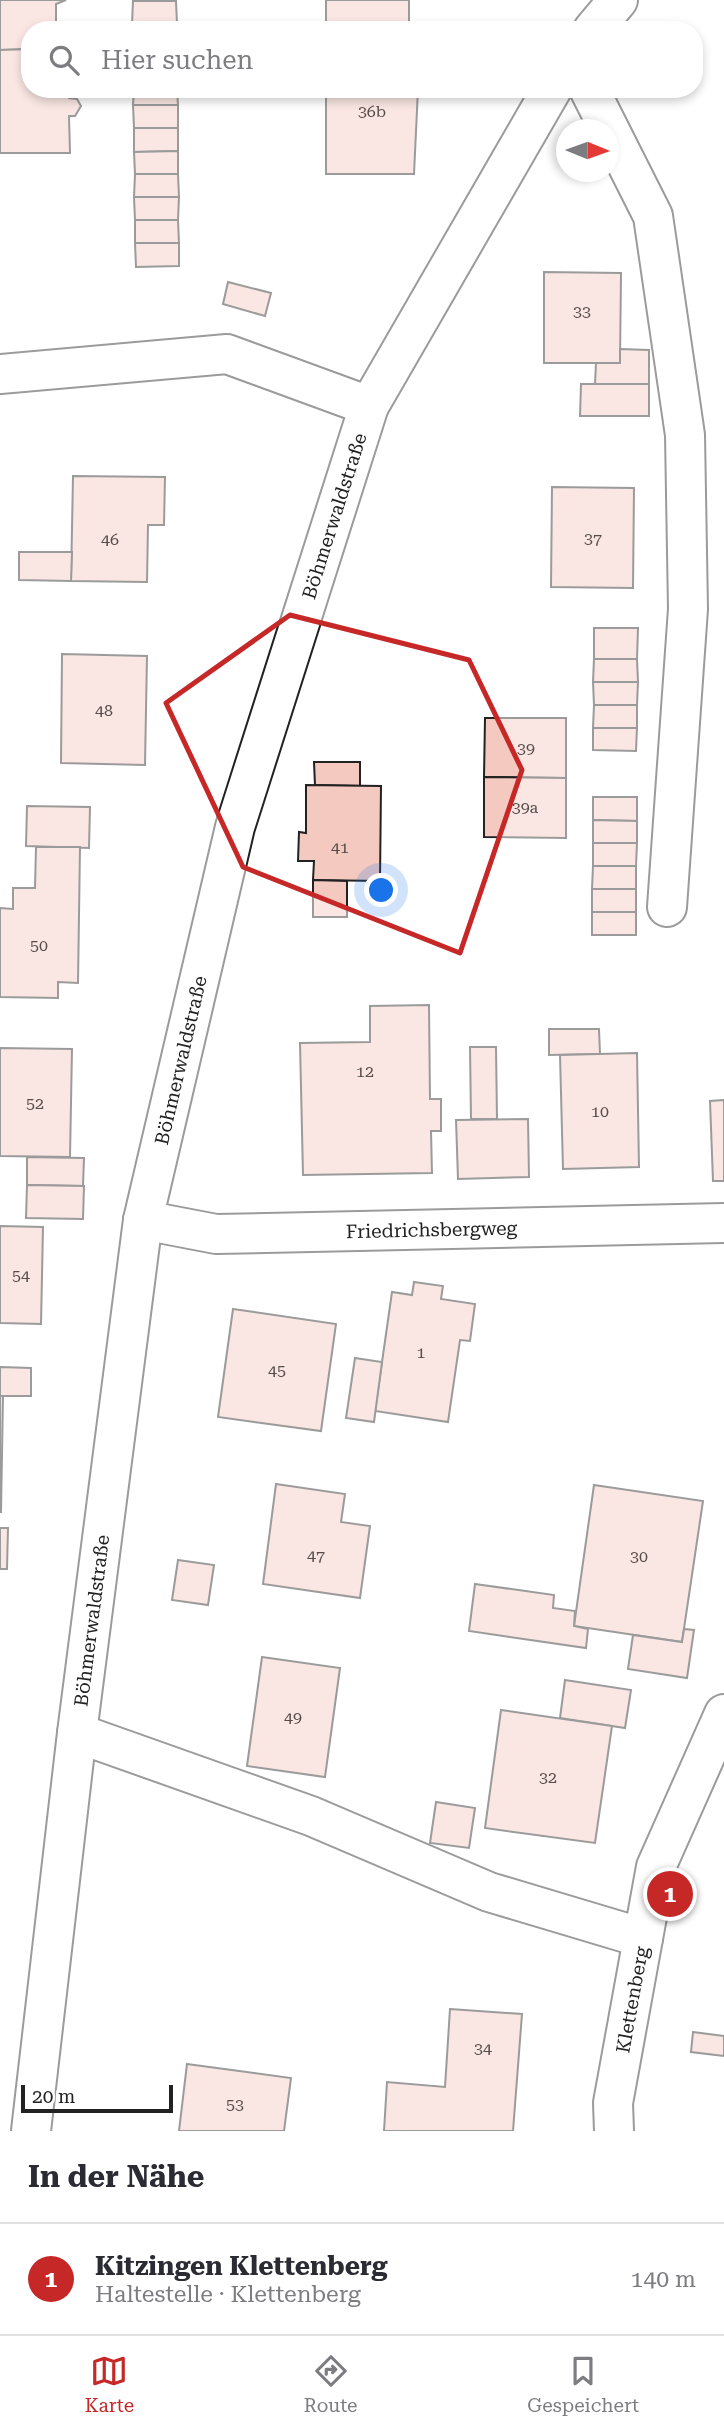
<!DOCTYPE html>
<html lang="de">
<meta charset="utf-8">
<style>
body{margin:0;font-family:"Roboto Serif",serif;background:#f2f2f3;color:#2b2b33}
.compass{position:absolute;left:556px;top:119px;width:63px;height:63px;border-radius:50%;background:#fff;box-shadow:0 4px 10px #0003;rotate:91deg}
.scale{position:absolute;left:21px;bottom:18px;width:152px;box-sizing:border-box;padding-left:7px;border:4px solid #222;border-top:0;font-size:19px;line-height:24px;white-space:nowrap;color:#222;-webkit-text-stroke:5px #fff;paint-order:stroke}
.you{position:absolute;left:382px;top:891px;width:24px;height:24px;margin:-18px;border:5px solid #fff;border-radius:50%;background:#1a73e8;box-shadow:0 0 0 10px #1a73e833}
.badge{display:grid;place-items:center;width:46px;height:46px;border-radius:50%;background:#c62828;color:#fff;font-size:23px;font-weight:700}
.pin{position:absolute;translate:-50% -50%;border:4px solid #fff;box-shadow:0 2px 7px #0006}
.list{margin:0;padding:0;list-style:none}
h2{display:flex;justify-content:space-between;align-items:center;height:91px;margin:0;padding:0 28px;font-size:30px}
h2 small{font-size:23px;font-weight:400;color:#7c7c81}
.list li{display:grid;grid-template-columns:46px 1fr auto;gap:21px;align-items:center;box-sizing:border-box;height:112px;padding:0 28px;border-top:2px solid #e1e1e2}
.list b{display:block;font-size:26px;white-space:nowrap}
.list p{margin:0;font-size:23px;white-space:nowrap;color:#7c7c81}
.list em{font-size:23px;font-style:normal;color:#7c7c81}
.icon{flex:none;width:38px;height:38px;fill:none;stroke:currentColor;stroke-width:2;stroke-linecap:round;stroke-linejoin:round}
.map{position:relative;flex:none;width:724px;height:2131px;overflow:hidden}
.search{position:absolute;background:#fff;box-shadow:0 4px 10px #0003;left:21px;right:21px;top:21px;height:77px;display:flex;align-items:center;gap:18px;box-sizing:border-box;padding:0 24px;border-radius:28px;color:#7c7c81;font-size:26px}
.sheet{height:203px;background:#fff}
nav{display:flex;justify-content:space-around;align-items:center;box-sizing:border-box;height:98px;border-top:2px solid #e1e1e2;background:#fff;font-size:19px;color:#7c7c81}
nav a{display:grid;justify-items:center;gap:4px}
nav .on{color:#c62828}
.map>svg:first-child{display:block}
</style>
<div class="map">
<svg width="724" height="2131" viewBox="0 0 724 2131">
<rect width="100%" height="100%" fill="#fff"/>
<g fill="#f3c9c0" stroke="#222" stroke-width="2">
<polygon points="0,0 66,0 56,4 56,30 30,30 30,49 0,50"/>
<rect x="326" y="0" width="83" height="30"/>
<polygon points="133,1 176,1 177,24 132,24"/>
<polygon points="30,49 30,89 69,89 69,98 77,99 81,106 75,116 69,116 70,153 0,153 0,50"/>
<polygon points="134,89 177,89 178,105 133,105"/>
<polygon points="326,89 418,89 414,174 326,174"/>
<polygon points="133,105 178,105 178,128 134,128"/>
<polygon points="134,128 178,128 178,151 134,152"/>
<polygon points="178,151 178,174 135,174 134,152"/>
<polygon points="135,174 178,174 179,197 134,197"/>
<polygon points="134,197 179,197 178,220 135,220"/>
<polygon points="135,220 178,220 179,243 135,243"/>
<polygon points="135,243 179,243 179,266 136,267"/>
<polygon points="544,272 621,273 620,363 544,363"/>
<polygon points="228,282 271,293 265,316 223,304"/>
<polygon points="620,349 649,350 649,384 595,384 596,363 620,363"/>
<polygon points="581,384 649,384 649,416 580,416"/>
<polygon points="73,476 165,477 164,525 148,525 147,582 71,581"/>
<polygon points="552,487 634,488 633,588 551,587"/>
<polygon points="19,552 72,552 71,581 19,580"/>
<polygon points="594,628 638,628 637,659 594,659"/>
<polygon points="62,654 147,656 145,765 61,763"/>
<polygon points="594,659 637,659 638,682 593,682"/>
<polygon points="593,682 638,682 637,705 594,705"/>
<polygon points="594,705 637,705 637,728 593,728"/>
<polygon points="485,718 566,718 566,778 484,777"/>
<polygon points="593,728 637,728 636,751 593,750"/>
<polygon points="314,762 360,762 360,786 315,785"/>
<polygon points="484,777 566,778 566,838 484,837"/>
<polygon points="306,785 381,786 380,881 313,880 314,861 298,861 299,832 306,833"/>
<polygon points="593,797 637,797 637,821 593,820"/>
<polygon points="27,806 90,807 89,848 26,846"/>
<polygon points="593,820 637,821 637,843 593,843"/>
<polygon points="593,843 637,843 636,866 593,866"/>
<polygon points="36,847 80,847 78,983 58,982 58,998 0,997 0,908 13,909 13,888 35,888"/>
<polygon points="593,866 636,866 636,889 592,889"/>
<polygon points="313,880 347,881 347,917 313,917"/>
<rect x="592" y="889" width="44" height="23"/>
<rect x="592" y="912" width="44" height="23"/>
<polygon points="429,1005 430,1099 441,1099 441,1131 431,1131 432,1173 303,1175 300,1043 370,1042 370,1006"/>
<polygon points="549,1029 599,1029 600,1054 549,1055"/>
<polygon points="470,1047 496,1047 497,1119 471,1119"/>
<polygon points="0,1048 72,1049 70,1157 0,1156"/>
<polygon points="637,1053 639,1167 563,1169 560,1055"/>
<polygon points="724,1100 724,1181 713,1181 710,1101"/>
<polygon points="528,1119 529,1177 458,1179 456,1120"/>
<polygon points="27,1157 84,1158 83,1186 27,1185"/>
<polygon points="27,1185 84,1186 83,1219 26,1218"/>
<polygon points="0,1226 43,1227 41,1324 0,1323"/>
<polygon points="414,1282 443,1286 441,1299 475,1304 470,1341 460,1340 448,1422 375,1411 392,1292 412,1295"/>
<polygon points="233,1309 336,1324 321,1431 218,1417"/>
<polygon points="355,1358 382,1362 374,1422 346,1418"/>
<polygon points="0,1367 31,1368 31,1396 0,1396"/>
<polygon points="0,1396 3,1396 1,1512 0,1512"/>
<polygon points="276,1484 345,1494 341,1522 370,1526 360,1598 263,1584"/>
<polygon points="594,1485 703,1501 682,1642 574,1626"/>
<polygon points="0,1528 8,1528 7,1569 0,1569"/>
<polygon points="178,1560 214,1565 208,1605 172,1600"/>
<polygon points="475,1584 554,1595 553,1608 575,1611 574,1626 588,1629 586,1648 469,1631"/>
<polygon points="684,1629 694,1630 687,1678 628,1669 633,1635 682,1642"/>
<polygon points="262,1657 340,1668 325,1777 247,1766"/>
<polygon points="565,1680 631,1690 625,1728 560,1718"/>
<polygon points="501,1710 612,1726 595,1843 485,1828"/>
<polygon points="436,1802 475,1808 469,1848 430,1843"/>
<polygon points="450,2009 522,2014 513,2131 384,2131 387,2082 445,2087"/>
<polygon points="693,2032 724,2036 724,2056 691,2052"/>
<polygon points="187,2064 291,2078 284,2131 179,2131"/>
</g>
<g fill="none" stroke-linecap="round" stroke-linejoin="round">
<g stroke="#222" stroke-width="42">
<g id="minor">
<polyline points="593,30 618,0"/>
<polyline points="589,89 653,216 685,435 688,609 667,907"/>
<polyline points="0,374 227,354 369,406"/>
<path id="s1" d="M143,1220l73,14 508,-11"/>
<polyline points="77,1733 311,1816 489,1892 643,1938"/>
<path id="s2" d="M31,2131l46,-398 66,-513 92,-393 134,-421 183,-317"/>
<path id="s3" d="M614,2131l-1,-28 43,-236 68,-153"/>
</g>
</g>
<use href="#minor" stroke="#fff" stroke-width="38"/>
</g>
<path d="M0 0H724V2131H0ZM290,615l179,45 53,110 -62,183 -217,-86 -77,-164z" fill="#fff" fill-opacity=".55" fill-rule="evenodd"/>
<path fill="none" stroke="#c62828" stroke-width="5" stroke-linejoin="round" d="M290,615l179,45 53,110 -62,183 -217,-86 -77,-164z"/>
<g text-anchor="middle" stroke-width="5" stroke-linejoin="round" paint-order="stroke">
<g font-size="16" fill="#564c4a">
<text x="372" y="117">36b</text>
<text x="582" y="317">33</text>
<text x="593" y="544">37</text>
<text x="110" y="545">46</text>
<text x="104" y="716">48</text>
<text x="526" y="754">39</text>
<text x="525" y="813">39a</text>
<text x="340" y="853">41</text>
<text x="39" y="951">50</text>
<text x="365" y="1077">12</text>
<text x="35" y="1109">52</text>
<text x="600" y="1117">10</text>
<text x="21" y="1281">54</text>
<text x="421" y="1358">1</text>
<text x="277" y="1376">45</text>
<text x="316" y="1561">47</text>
<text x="639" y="1562">30</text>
<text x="293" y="1723">49</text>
<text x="548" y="1783">32</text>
<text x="483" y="2054">34</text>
<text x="235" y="2110">53</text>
</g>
<g font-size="19" fill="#222" stroke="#fff">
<text dy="7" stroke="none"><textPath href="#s2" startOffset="1648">Böhmerwaldstraße</textPath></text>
<text dy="7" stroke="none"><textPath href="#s2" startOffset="1082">Böhmerwaldstraße</textPath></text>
<text dy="7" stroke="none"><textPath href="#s1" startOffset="290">Friedrichsbergweg</textPath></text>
<text dy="7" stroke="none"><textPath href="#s2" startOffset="514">Böhmerwaldstraße</textPath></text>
<text dy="7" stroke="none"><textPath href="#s3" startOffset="133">Klettenberg</textPath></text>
</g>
</g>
</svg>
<svg class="compass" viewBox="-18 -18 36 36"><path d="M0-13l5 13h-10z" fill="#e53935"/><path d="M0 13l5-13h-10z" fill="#7c7c81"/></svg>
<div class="scale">20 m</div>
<div class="you"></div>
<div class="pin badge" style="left:670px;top:1894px">1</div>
<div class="search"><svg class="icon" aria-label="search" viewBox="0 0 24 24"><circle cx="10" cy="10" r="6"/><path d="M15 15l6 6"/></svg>Hier suchen</div>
</div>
<section class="sheet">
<h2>In der Nähe<small></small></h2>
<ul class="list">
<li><span class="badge">1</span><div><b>Kitzingen Klettenberg</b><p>Haltestelle · Klettenberg</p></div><em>140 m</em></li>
</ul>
</section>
<nav>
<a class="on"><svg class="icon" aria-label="map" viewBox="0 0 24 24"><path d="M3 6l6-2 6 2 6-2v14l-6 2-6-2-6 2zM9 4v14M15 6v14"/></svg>Karte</a>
<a><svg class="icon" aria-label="directions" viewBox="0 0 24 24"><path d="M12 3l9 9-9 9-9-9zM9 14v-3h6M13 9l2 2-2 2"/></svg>Route</a>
<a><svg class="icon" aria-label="saved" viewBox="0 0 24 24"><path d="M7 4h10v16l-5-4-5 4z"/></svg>Gespeichert</a>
</nav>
